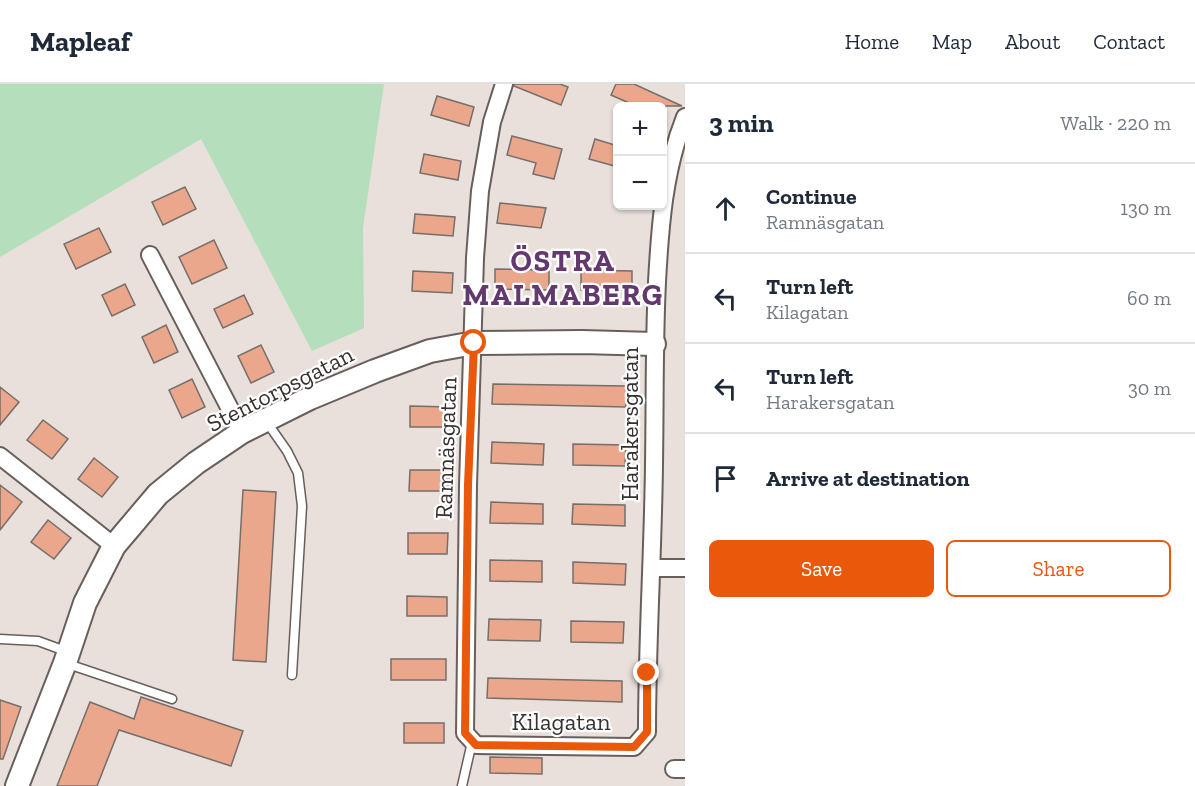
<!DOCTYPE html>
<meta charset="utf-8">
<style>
body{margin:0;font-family:"Zilla Slab",serif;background:#f6f6f7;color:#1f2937}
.controls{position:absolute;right:18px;top:18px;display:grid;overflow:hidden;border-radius:9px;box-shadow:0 2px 4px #0004}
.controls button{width:54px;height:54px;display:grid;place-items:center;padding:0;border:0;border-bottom:2px solid #e0e1e3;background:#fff;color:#1f2937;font:30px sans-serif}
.stop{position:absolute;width:18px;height:18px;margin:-14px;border:4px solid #ea580c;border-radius:50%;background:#fff}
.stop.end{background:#ea580c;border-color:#fff;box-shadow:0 2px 6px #0008}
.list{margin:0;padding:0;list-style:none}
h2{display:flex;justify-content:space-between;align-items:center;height:78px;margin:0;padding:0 24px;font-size:26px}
h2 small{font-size:20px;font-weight:400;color:#747a83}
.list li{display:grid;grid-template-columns:39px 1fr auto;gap:18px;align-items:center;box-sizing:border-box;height:90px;padding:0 24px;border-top:2px solid #e0e1e3}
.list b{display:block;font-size:22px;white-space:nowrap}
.list p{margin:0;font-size:20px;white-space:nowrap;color:#747a83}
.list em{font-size:20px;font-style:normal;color:#747a83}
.actions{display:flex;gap:12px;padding:18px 24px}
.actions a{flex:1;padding:14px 0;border:2px solid #ea580c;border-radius:9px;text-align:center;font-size:21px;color:#ea580c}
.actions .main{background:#ea580c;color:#fff}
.icon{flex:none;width:33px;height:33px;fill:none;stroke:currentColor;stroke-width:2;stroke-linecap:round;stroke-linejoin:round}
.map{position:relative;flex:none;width:685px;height:702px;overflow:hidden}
header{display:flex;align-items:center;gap:36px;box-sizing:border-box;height:84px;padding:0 30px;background:#fff;border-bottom:2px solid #e0e1e3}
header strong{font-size:28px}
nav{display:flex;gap:33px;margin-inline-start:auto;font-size:21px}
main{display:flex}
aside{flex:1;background:#fff}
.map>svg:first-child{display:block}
</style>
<header>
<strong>Mapleaf</strong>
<nav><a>Home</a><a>Map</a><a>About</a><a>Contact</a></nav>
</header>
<main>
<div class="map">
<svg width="685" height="702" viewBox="0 0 685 702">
<rect width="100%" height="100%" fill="#e9e0dc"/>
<polygon fill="#b4debc" points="0,0 384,0 363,144 364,244 312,267 201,55 0,173"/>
<g fill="#eaa78b" stroke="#766e6a" stroke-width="1.5">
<polygon points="514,0 560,0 568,3 561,21 514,2"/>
<polygon points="616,0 634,0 682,22 636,22 611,11"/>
<polygon points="437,12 474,23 469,42 431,31"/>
<polygon points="512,52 562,65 554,95 533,90 536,79 507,71"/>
<polygon points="595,55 618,62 618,83 589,75"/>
<polygon points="424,70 461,77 458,96 420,89"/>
<polygon points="185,103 196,125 163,141 152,118"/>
<polygon points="500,119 546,124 541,144 497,139"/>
<polygon points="415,130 455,133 453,152 413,149"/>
<polygon points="99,144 111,168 76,185 64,160"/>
<polygon points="214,156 227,184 192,200 179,173"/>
<polygon points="495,185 549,186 549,206 495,205"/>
<polygon points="581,186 632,187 632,206 581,206"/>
<polygon points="413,187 453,189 452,209 412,207"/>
<polygon points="125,200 135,221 112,232 102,211"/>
<polygon points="244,211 253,230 223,244 214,225"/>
<polygon points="166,241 178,268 154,279 142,253"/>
<polygon points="261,261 274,288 251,299 238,272"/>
<polygon points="192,295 205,323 182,334 169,306"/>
<polygon points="493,300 626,302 626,323 492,320"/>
<polygon points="0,303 19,318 0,341"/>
<polygon points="410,322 450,323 450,343 410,343"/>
<polygon points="43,336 68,355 52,375 27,356"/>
<polygon points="492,358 544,360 543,381 491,379"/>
<polygon points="573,360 626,361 625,382 573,381"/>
<polygon points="94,374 118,393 102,413 78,395"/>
<polygon points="410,386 450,386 450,407 409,407"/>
<polygon points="0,401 22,418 0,446"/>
<polygon points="243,406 276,408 266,578 233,576"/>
<polygon points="491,418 543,420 543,440 490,439"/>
<polygon points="573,420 625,421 625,442 572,440"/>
<polygon points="48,436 71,454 54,475 31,458"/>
<polygon points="408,449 448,449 447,470 408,470"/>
<polygon points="490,476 542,477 542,498 490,497"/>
<polygon points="573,478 626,480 625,501 573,499"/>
<polygon points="407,512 447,513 447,532 407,532"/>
<polygon points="489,535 541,536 540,557 488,556"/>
<polygon points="571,537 624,538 623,559 571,558"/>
<rect x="391" y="575" width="55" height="21"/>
<polygon points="488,594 622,597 622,618 487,614"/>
<polygon points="141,613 243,647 231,682 119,646 97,702 57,702 90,618 134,635"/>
<polygon points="0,616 21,623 3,675 0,675"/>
<rect x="404" y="639" width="40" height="20"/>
<polygon points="490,673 542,674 542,690 490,689"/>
</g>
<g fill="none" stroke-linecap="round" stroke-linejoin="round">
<g stroke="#675f5c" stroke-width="11">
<g id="lane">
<polyline points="266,337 287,367 298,389 302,422 292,591"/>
<polyline points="0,555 38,557 68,568"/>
<polyline points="65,579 172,615"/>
<polyline points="462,702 472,658"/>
</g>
</g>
<g stroke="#675f5c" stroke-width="20">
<g id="street">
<path d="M504,0l-12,38 -12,69 -5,67 -7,227 -3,248 11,12 158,2 13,-15c0,-89 6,-179 7,-268 1,-61 0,-121 3,-182 3,-56 7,-112 28,-165"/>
<polyline points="150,171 242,348"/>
<polyline points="0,372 114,462"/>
<polyline points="652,484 685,484"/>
<polyline points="674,685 685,685"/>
</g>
</g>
<g stroke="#675f5c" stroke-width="26">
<polyline id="secondary" points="17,702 65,579 85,519 114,462 158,410 196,379 242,348 310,314 375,287 430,267 474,259 582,258 654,260"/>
</g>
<use href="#lane" stroke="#fff" stroke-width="8"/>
<use href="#street" stroke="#fff" stroke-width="16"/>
<use href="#secondary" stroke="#fff" stroke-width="22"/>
</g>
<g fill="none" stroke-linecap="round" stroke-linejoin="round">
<polyline stroke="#ea580c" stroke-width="8" points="474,259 468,401 465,649 476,661 634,663 647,648 647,589"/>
</g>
<g text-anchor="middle" stroke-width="4.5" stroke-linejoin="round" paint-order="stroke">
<g font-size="24" fill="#353130" stroke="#fff">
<text transform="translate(280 305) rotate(-27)" y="8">Stentorpsgatan</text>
<text transform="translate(630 340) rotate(-90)" y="8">Harakersgatan</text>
<text transform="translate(446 364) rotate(-88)" y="8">Ramnäsgatan</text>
<text x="561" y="646">Kilagatan</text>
</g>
<g font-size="30" font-weight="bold" letter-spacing="1.5" fill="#62386e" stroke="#fff">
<text x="563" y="187">ÖSTRA<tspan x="563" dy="34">MALMABERG</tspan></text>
</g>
</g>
</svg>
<div class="controls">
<button>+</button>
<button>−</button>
</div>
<div class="stop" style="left:474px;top:259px"></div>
<div class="stop end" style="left:647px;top:589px"></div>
</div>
<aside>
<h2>3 min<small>Walk · 220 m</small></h2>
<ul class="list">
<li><svg class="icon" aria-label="ahead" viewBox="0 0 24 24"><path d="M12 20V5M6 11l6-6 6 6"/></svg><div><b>Continue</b><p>Ramnäsgatan</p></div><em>130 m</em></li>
<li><svg class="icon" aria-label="left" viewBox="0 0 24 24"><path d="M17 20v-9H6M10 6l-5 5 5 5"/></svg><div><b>Turn left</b><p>Kilagatan</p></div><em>60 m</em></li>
<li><svg class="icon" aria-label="left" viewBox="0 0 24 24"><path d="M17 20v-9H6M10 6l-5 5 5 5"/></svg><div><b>Turn left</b><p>Harakersgatan</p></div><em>30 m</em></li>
<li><svg class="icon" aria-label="arrive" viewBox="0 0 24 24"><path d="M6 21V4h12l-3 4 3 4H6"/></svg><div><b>Arrive at destination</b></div></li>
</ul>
<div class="actions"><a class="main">Save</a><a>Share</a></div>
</aside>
</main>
